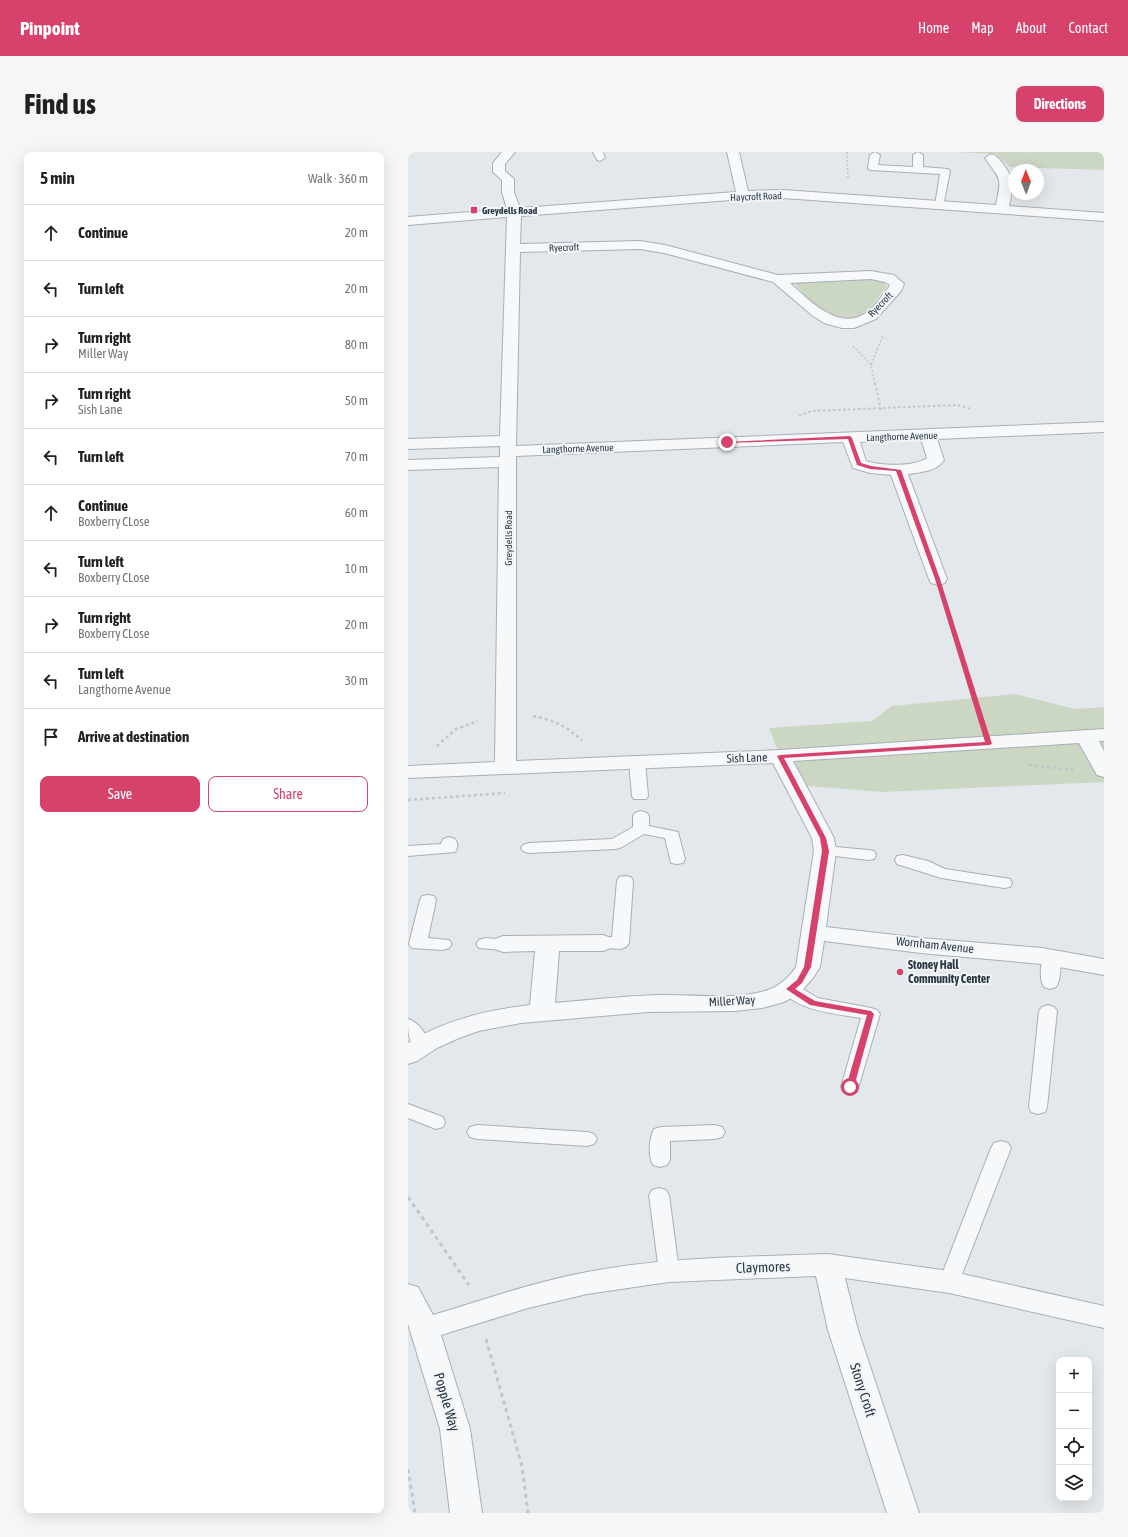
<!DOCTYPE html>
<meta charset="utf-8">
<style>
body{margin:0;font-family:"Asap Condensed",sans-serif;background:#f6f6f6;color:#202124}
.controls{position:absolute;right:12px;bottom:12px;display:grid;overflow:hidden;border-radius:8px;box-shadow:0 4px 16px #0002}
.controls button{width:36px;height:36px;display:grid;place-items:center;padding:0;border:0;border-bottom:1px solid #e0e0e0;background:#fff;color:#202124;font:20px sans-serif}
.compass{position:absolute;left:600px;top:12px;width:36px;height:36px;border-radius:50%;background:#fff;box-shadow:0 4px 16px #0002;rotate:359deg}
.stop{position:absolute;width:12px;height:12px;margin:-9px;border:3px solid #d7426d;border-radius:50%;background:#fff}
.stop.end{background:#d7426d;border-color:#fff;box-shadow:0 1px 4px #0008}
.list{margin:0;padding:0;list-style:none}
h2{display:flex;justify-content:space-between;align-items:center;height:52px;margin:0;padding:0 16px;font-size:17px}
h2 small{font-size:13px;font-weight:400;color:#757577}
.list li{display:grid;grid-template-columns:26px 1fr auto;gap:12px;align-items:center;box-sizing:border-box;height:56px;padding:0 16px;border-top:1px solid #e0e0e0}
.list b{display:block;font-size:15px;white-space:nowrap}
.list p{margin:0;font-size:13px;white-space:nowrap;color:#757577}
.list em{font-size:13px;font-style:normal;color:#757577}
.actions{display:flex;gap:8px;padding:12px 16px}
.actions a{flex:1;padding:9px 0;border:1px solid #d7426d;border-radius:8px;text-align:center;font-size:14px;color:#d7426d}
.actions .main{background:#d7426d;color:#fff}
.icon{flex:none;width:22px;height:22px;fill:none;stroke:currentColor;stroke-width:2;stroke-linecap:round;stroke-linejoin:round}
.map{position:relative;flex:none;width:696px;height:1361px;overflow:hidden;border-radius:8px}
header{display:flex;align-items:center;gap:24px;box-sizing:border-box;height:56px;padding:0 20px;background:#d7426d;color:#fff}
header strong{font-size:19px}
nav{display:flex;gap:22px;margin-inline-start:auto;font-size:14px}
.intro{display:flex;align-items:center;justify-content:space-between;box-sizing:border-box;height:96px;padding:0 24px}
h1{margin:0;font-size:28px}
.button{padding:10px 18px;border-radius:8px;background:#d7426d;color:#fff;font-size:14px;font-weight:700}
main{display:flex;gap:24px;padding:0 24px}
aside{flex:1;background:#fff;border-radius:8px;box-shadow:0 4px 16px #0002}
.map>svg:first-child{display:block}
</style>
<header>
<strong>Pinpoint</strong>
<nav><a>Home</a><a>Map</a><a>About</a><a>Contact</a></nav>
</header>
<div class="intro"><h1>Find us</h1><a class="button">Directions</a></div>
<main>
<aside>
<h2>5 min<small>Walk · 360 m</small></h2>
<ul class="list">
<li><svg class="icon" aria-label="ahead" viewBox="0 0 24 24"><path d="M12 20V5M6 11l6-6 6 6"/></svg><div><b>Continue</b></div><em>20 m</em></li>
<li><svg class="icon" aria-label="left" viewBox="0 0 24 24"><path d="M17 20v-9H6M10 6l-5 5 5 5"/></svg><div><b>Turn left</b></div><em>20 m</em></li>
<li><svg class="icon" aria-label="right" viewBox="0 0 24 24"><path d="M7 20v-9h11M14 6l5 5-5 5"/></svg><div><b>Turn right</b><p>Miller Way</p></div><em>80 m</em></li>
<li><svg class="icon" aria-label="right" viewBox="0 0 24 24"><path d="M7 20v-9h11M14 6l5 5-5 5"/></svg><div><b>Turn right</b><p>Sish Lane</p></div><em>50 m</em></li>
<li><svg class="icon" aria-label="left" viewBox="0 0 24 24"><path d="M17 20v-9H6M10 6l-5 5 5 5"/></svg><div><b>Turn left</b></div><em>70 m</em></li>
<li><svg class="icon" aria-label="ahead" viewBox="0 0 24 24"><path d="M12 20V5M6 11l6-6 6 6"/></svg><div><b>Continue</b><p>Boxberry CLose</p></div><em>60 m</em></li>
<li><svg class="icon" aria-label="left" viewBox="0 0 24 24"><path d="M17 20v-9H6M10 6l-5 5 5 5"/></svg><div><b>Turn left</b><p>Boxberry CLose</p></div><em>10 m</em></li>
<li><svg class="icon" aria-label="right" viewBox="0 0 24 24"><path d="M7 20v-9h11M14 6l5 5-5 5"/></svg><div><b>Turn right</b><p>Boxberry CLose</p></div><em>20 m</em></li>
<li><svg class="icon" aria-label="left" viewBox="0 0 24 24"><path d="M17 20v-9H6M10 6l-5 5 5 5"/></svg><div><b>Turn left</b><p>Langthorne Avenue</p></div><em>30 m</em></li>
<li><svg class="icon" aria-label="arrive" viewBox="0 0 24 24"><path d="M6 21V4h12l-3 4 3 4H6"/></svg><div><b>Arrive at destination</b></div></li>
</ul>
<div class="actions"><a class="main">Save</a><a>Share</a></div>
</aside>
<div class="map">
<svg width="696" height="1361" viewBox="0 0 696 1361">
<rect width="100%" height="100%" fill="#e3e8ec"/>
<g fill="#cbd6c3">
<polygon points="549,0 696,0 696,18 602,15 587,2"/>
<path d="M463,126l12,3 4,6c-8,8 -17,23 -27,29 -23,13 -51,-14 -64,-31l1,-3z"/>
<polygon points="607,542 667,557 696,555 696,630 474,640 388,633 372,604 361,576 464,569 484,554"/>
</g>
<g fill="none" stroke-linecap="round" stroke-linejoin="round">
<g stroke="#a7afb7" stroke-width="2">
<g id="service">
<polygon points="185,0 195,0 197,6 192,9 189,8"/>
<polygon points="467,0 472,3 470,13 505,15 505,3 510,0 515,3 515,15 540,17 542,19 535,55 532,56 527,53 532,22 462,18 460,16 462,3"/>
<polygon points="229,605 234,607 237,610 240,644 238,647 226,647 224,644 221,610 224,607"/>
<polygon points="233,659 239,661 241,664 241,674 270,680 277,707 275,711 269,712 263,711 257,686 236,682 214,695 208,697 121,701 115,699 113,696 115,693 121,691 204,687 225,675 225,664 227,661"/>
<path d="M41,685l6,2c3,4 3,9 0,13l-47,4v-10l33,-2 2,-5z"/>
<polygon points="417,694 460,698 466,699 468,703 466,707 460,708 411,702 409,699 411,696"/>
<polygon points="495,703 520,709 537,717 596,726 602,727 604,731 602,735 596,736 533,726 489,712 487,708 489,704"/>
<polygon points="217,724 223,725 225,729 221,791 218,795 212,797 189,795 186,791 189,787 204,785 209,729 211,725"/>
<polygon points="20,743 26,744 28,748 20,786 41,788 44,792 41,796 35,798 4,796 1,792 12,748 14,744"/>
<polygon points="77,786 101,788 104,792 101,796 95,798 71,796 68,792 71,788"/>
<path d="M643,800l6,2c5,7 4,26 -1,33l-6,2 -6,-2c-5,-7 -4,-26 1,-33z"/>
<path d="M382,831l6,2 22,13 53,10 6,2 3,4 -23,78 -7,2 -7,-2 -2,-5 20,-69c-23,-4 -66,-7 -80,-29l3,-4z"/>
<polygon points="640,853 646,855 649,859 639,955 637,960 630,962 623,960 621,955 631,859 634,855"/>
<path d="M0,867c11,3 18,16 24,25l-3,4c-21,6 -21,-14 -21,-29z"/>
<polygon points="0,952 35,965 37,970 35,975 28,977 0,966"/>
<polygon points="69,973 179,980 186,982 189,987 186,992 179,994 69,987 62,985 59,980 62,975"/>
<path d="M307,973l7,2 3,5 -3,5 -7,2 -45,2v19l-3,5 -7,2 -7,-2c-5,-9 -4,-27 1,-36l7,-2z"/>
<polygon points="593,989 600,991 603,996 551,1130 548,1136 541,1138 534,1136 531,1130 583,996 586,991"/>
<polygon points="251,1036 258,1038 261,1043 271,1119 268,1125 261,1127 254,1125 251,1119 241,1043 244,1038"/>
</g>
</g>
<g stroke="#a7afb7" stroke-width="2">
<g id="minor">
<path d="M94,0h13l-10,12v7l9,8v13l6,16 216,-16 -9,-40h12l9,39 35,-1 213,15c6,-29 5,-24 -11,-47l6,-4c6,2 9,6 12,10 12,14 10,25 6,42l95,7v8l-321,-23 -39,1 -223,17 -1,28 120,-3 25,4 113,30 93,-4 23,4 10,9 -3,7 -25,28 -22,9h-12l-18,-5 -11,-7 -40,-34 -109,-29 -24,-4 -120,3 -4,194 588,-24v10l-167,7 7,21c-8,12 -23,12 -36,14l39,105 -2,4 -7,2 -7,-2 -2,-4 -38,-104 -21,-2 -17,-5 -10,-26 -327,14v305l264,-11 324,-21v12h-5l5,10v26l-7,-2 -18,-32 -286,18 41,77 2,13 -10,76 95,11 121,10 62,11v16l-62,-11 -121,-11 -97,-12 -4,26 -7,11 -14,16 -15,8 -22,6 -27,3 -87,1 -127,11 -42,8 -20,7 -22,10 -20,13 -9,3v-21c36,-23 80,-33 122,-38l5,-54 -32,1 -8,-3 -4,-5 4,-5 8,-3 100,-1 8,3 4,5 -4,5 -8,3h-44l-4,52c34,-3 69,-7 104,-8 35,-1 75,6 109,-5 12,-4 21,-13 28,-23l18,-116 -2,-13 -39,-75 -365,15v-12l87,-4 4,-295 -91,3v-10l92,-3v-11l-92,3v-10l92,-3 7,-219 -99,8v-8l99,-8 -5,-17v-12l-9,-8v-9zM463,127l14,3 5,3 -1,2c-8,10 -15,21 -25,27 -26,17 -56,-15 -74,-31zM513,287l6,19c-13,9 -46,8 -61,3l-6,-19z"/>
<path d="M420,1102l121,17 155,35v22l-155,-35 -104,-15 13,52 61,183h-32l-59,-183 -12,-54 -147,6 -82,12 -59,14 -87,27 29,94 12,84h-32l-10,-84 -32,-105v-40l10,3 15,28c50,-15 101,-33 154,-43 79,-15 160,-15 241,-18z"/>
</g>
</g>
<g stroke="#c1c6cb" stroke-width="1.5" stroke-dasharray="2 2" stroke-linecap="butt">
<polyline points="439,0 440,26"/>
<polyline points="445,194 463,213"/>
<polyline points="467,232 463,213 475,183"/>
</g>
<g stroke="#c1c6cb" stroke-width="2" stroke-dasharray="2.5 2.5" stroke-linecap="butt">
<polyline points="467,231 473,258"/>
<polyline points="391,264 403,259 549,253 563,257"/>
<polyline points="536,448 559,524"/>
</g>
<g stroke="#c1c6cb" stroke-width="2.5" stroke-dasharray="3 3" stroke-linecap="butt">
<polyline points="559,523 572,568"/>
<path d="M125,564c19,4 35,10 49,25"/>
<polyline points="29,594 48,577 70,569"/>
<polyline points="621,613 666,618"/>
<polyline points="0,648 97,641"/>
</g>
<g stroke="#c1c6cb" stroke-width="3" stroke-dasharray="4 4" stroke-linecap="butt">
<polyline points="0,1045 61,1133"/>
<polyline points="78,1187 114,1314 120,1361"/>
<polyline points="0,1317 7,1361"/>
</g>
<use href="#service" fill="#f6f8fa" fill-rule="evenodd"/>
<use href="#minor" fill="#f6f8fa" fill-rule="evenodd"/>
</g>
<polygon fill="#d7426d" points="442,284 444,286 453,311 463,314 493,318 532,427 584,592 581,593 376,606 418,686 421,699 403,815 394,831 387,837 407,849 463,859 466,862 446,935 442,938 438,935 459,863 402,853 378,837 389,828 396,815 414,699 412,686 369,604 372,603 577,590 527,427 488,319 462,317 449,313 440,287 319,291 317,290"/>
<g fill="#d7426d" stroke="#f3f6f9" stroke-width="1.5">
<rect x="62" y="54" width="8" height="8" rx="2"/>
<circle cx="492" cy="820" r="4"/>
</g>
<g text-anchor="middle" stroke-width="4" stroke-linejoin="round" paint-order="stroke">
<g font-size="10" fill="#293745" stroke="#f3f6f9">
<text transform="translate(348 44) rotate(-2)" y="4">Haycroft Road</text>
<text transform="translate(156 95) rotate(-2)" y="4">Ryecroft</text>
<text transform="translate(472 152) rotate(-46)" y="4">Ryecroft</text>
<text transform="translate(494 284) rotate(-2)" y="4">Langthorne Avenue</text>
<text transform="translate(170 296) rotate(-2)" y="4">Langthorne Avenue</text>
<text transform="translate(100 386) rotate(-90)" y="4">Greydells Road</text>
</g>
<g font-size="10" font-weight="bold" fill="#293745" stroke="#f3f6f9" text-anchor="start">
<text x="74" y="62">Greydells Road</text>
</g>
<g font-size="12" fill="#293745" stroke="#f3f6f9">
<text transform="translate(339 606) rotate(-2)" y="4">Sish Lane</text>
<text transform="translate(527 793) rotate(6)" y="4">Wornham Avenue</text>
<text transform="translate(324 849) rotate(-3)" y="4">Miller Way</text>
</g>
<g font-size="12" font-weight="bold" fill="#293745" stroke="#f3f6f9" text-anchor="start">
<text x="500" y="817">Stoney Hall<tspan x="500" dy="14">Community Center</tspan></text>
</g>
<g font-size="14" fill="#293745" stroke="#f3f6f9">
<text transform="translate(355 1115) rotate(-2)" y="5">Claymores</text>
<text transform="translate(455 1238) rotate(72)" y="5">Stony Croft</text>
<text transform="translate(39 1250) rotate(74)" y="5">Popple Way</text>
</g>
</g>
</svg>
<div class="controls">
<button>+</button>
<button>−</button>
<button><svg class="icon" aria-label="locate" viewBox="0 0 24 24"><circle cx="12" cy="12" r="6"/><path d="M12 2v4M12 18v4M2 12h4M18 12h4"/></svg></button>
<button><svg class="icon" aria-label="layers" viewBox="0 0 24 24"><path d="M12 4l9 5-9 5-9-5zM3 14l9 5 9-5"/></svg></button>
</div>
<svg class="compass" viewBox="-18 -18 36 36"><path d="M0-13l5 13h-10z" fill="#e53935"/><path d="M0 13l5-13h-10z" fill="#757577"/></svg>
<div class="stop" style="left:442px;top:935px"></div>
<div class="stop end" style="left:319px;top:290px"></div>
</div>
</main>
